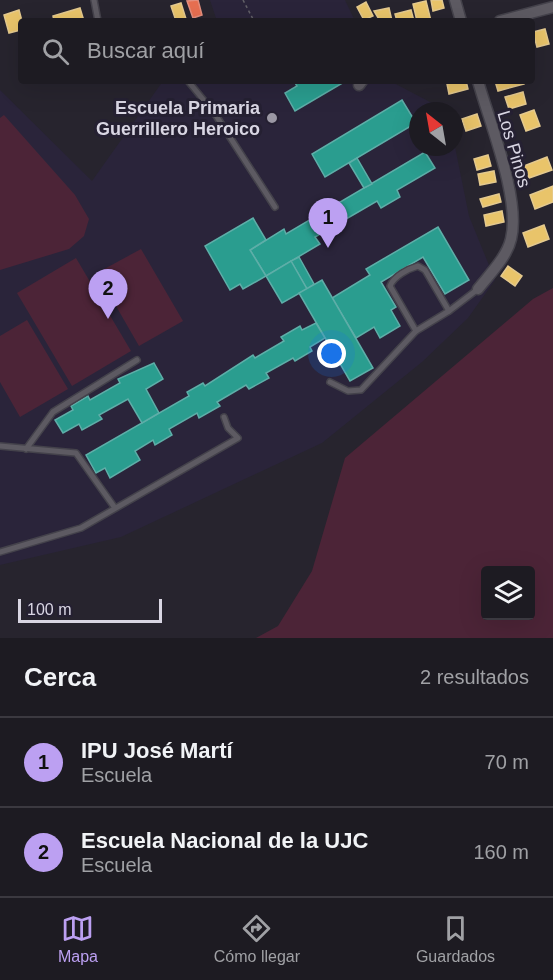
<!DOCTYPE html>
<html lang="es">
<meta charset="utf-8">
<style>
body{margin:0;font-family:Helvetica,sans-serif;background:#25242a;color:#f1f3f6}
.controls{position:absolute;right:18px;bottom:18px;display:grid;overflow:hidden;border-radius:6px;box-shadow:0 6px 24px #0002}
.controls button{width:54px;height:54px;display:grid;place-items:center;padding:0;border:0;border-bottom:2px solid #3b3940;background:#1d1b22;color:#f1f3f6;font:30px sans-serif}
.compass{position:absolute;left:409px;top:102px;width:54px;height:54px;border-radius:50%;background:#1d1b22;box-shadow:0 6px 24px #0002;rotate:329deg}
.scale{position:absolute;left:18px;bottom:15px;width:144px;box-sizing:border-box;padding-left:6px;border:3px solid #d9d6e3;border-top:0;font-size:16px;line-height:21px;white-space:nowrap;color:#d9d6e3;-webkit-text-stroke:4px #252032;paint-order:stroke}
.you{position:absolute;left:332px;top:354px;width:21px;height:21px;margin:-15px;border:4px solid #fff;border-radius:50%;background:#1a73e8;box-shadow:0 0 0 9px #1a73e833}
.badge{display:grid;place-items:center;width:39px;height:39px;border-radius:50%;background:#bca0f2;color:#111;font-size:20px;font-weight:700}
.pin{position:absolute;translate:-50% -50px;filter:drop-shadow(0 2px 3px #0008)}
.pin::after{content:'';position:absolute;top:32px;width:21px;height:18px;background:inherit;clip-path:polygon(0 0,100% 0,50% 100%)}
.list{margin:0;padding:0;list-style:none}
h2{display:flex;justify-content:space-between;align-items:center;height:78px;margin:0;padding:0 24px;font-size:26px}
h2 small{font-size:20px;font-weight:400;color:#a0a1a5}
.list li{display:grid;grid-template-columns:39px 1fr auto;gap:18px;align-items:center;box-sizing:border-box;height:90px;padding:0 24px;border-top:2px solid #3b3940}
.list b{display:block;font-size:22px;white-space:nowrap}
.list p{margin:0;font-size:20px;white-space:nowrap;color:#a0a1a5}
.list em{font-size:20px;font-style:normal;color:#a0a1a5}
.icon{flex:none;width:33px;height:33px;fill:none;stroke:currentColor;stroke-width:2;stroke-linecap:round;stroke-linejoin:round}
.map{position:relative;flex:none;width:553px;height:638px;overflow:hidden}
.search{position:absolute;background:#1d1b22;box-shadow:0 6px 24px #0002;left:18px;right:18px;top:18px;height:66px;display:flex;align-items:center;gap:15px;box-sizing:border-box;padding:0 21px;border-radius:6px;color:#a0a1a5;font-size:22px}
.sheet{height:258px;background:#1d1b22}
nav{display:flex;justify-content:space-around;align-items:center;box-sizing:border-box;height:84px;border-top:2px solid #3b3940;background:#1d1b22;font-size:16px;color:#a0a1a5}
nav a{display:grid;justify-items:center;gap:3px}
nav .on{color:#bca0f2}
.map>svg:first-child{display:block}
</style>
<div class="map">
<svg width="553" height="638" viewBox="0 0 553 638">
<rect width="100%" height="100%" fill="#27242e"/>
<g fill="#2a243a">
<polygon points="210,0 345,0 355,21 217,21"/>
<polygon points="163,81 390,81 430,102 441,111 418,111 418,147 454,147 454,142 469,216 495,280 468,318 422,362 322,443 121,537 0,565 0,90 92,181"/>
</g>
<g fill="#4c2437" fill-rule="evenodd">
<polygon points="4,115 75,195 89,219 84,236 69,249 0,270 0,118"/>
<polygon points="141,249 183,321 139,346 97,273"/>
<polygon points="76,258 131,351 72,386 17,293"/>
<path d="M553,288v350h-297l22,-12 34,-55 33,-113 188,-159zM486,570h44v46h-44z"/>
<polygon points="27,320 68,389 20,417 0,382 0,336"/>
</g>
<g fill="#e9c46a" stroke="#e4c98e" stroke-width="1.5">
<polygon points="431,0 442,0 444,8 433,11"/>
<polygon points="426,1 431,21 417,21 413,4"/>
<polygon points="366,2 373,16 364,20 357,7"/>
<polygon points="181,3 186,19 176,21 171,6"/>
<polygon points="80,8 84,21 54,21 53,16"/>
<polygon points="389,8 392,21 380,21 374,11"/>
<polygon points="19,10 22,21 21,30 9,33 4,15"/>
<polygon points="411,10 414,21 397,21 395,14"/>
<polygon points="545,29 549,44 537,47 533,32"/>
<polygon points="459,81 466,81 468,89 449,94 447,84"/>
<polygon points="495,81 523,81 524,84 498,91"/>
<polygon points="523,92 526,104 509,109 505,97"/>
<polygon points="534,110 540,126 526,131 520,115"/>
<polygon points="477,114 481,126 466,131 462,119"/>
<polygon points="488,155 491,166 477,170 474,159"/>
<polygon points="547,157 552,170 529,178 524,166"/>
<polygon points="494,171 496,182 480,185 478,174"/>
<polygon points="553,186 553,202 535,209 530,195"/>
<polygon points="499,194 501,202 483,207 480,199"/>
<polygon points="502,211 504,222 486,226 484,215"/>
<polygon points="544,225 549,239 528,247 523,233"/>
<polygon points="508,266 522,276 515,286 501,276"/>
</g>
<polygon fill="#e76f51" stroke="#e38e7d" stroke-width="1.5" points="198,0 202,15 193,18 187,1"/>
<g fill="#2a9d8f" stroke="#5eaea8" stroke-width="1.5">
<polygon points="294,81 346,81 295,111 285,93 297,86"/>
<polygon points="402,100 416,123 325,177 312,154"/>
<polygon points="425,152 435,168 397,190 400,197 381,208 377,201 315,237 320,244 266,276 250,250 284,229 286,234"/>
<polygon points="357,158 372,184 364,188 349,163"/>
<polygon points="253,218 266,240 250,250 266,276 243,289 240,284 230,290 205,246"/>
<polygon points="438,227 469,280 445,294 423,257 381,282 396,307 391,310 400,326 380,338 374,327 356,338 332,298 370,275 366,269"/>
<polygon points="299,257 314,284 307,289 291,261"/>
<polygon points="291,261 307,289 282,303 266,276"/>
<polygon points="322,280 373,368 350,381 299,293"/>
<polygon points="316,323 325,338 310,347 312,351 295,361 293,358 266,373 269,378 249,389 246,385 217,402 220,406 199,418 197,413 169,429 172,435 155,445 153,440 135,451 140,460 110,478 105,468 96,473 86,455 189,396 187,392 203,383 205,386 253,355 255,358 284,341 281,337 300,326 302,330"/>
<polygon points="154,363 163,379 146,389 159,413 142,423 128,399 99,415 102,419 82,430 79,424 63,433 55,420 73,410 71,406 88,396 90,400 120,383 118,379"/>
</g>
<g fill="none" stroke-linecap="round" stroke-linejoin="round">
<g stroke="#44424b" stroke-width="8">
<g id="lane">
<polyline points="94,0 98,21"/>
<polyline points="188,81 215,114 275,207"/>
<path d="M416,331l-26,-45c4,-10 18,-17 28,-20l7,4 24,41"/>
<polyline points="330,382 348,391 361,390 416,331 449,311 478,289"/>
<polyline points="0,446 76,453 115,508"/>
<polyline points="26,449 53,412 137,360"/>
<polyline points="0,552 81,528 238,438 228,428 224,417"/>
</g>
</g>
<g stroke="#44424b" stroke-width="13">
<g id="street">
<polyline points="455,0 461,21"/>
<polyline points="500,21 553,7"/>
<polyline points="359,85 362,81"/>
<path d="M478,289c11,-14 29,-32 33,-50 10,-40 -22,-118 -33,-158"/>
</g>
</g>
<polyline stroke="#626067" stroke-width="1.5" stroke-dasharray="3 3" stroke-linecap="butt" points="243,0 254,21"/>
<use href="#lane" stroke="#5d5a62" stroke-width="5"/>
<use href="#street" stroke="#5d5a62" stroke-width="10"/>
</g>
<circle fill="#9b98a4" stroke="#252032" stroke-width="2" cx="272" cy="118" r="6"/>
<g text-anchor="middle" stroke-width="6" stroke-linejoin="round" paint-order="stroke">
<g font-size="18" font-weight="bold" fill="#d9d6e3" stroke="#252032" text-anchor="end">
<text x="260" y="114">Escuela Primaria<tspan x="260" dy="21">Guerrillero Heroico</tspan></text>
</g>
<g font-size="18" fill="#d9d6e3" stroke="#252032">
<text transform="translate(514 149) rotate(74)" y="6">Los Pinos</text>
</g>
</g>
</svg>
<div class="controls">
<button><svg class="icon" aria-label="layers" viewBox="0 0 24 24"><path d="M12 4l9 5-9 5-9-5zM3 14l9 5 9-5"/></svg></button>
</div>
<svg class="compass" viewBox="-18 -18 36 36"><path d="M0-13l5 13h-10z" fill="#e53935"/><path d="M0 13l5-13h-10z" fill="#a0a1a5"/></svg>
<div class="scale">100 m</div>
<div class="you"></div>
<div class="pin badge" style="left:328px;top:248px">1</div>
<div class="pin badge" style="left:108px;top:319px">2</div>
<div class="search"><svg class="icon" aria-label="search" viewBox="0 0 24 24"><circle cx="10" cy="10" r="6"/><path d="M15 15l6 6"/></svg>Buscar aquí</div>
</div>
<section class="sheet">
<h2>Cerca<small>2 resultados</small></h2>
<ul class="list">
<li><span class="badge">1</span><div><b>IPU José Martí</b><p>Escuela</p></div><em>70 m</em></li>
<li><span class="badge">2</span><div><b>Escuela Nacional de la UJC</b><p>Escuela</p></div><em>160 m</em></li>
</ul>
</section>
<nav>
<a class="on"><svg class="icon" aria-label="map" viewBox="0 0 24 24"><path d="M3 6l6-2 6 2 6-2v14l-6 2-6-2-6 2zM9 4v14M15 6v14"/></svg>Mapa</a>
<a><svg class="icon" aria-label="directions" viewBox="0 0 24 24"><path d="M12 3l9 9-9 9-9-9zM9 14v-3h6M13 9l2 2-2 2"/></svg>Cómo llegar</a>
<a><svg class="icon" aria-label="saved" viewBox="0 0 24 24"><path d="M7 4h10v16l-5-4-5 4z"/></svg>Guardados</a>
</nav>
